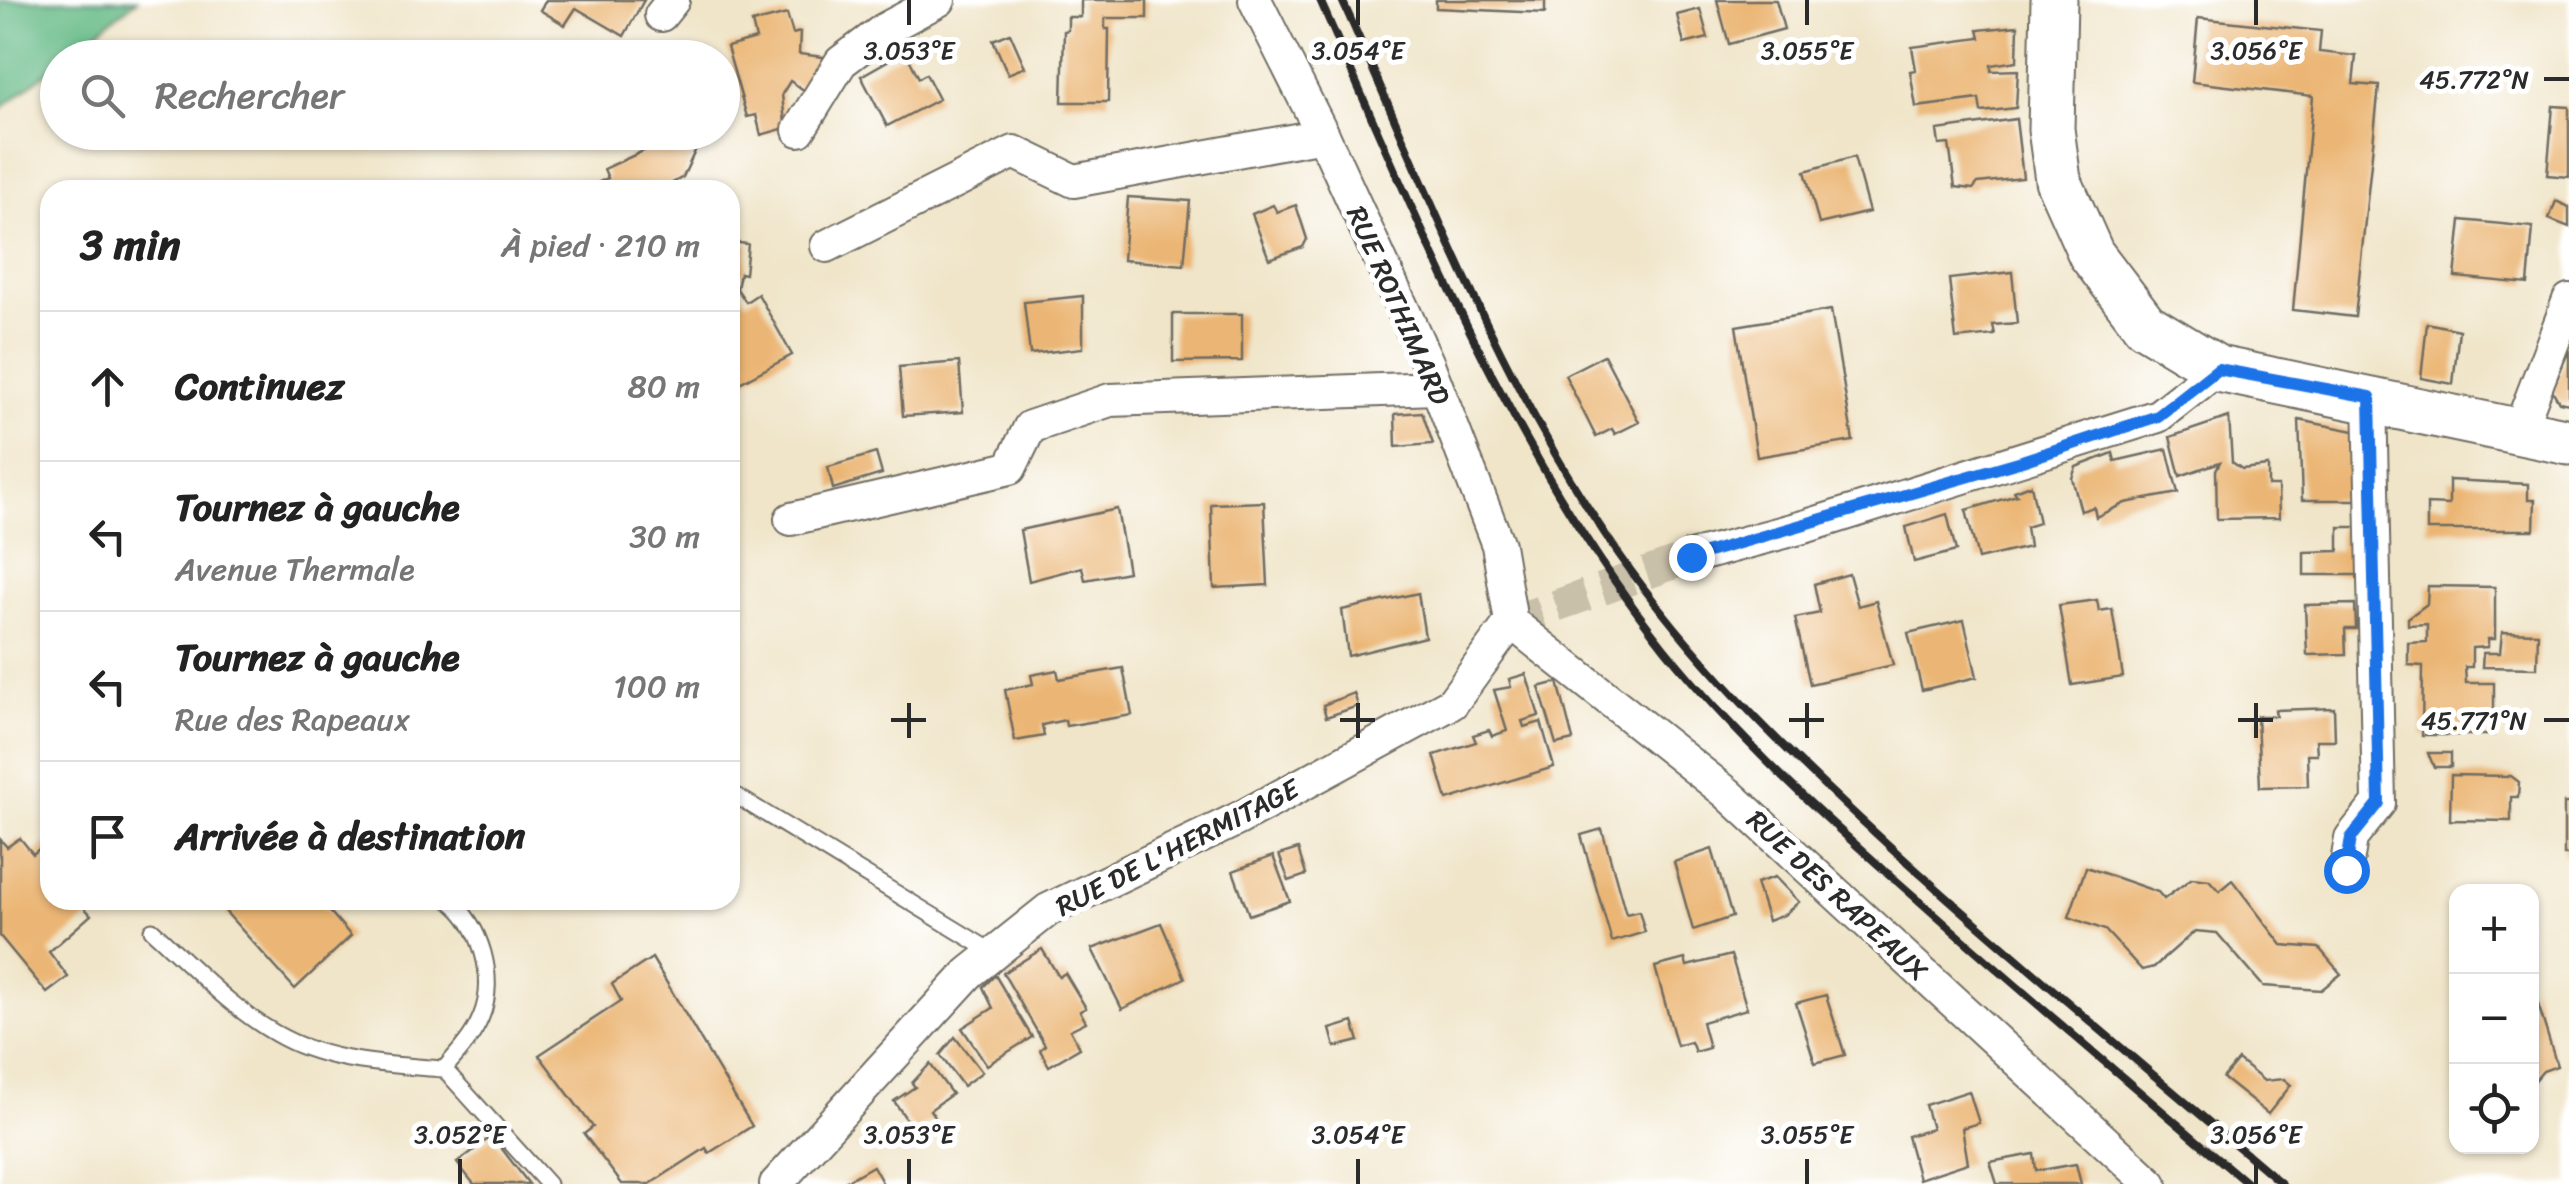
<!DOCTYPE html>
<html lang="fr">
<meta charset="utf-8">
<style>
body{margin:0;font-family:Sriracha,sans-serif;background:#f2f2f2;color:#222}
.controls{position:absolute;right:30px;bottom:30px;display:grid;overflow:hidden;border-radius:20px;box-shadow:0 2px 8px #0004}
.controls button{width:90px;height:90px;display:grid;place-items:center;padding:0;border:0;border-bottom:2px solid #e0e0e0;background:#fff;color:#222;font:50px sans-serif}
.stop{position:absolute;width:30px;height:30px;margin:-22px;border:8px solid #1a73e8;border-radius:50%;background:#fff}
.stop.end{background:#1a73e8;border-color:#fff;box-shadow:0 2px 10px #0008}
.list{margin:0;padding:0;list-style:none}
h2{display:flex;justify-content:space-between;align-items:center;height:130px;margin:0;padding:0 40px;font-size:42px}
h2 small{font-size:32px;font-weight:400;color:#767676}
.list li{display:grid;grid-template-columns:65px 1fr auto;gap:30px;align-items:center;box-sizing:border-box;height:150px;padding:0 40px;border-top:2px solid #e0e0e0}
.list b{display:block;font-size:38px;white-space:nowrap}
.list p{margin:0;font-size:32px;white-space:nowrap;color:#767676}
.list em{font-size:32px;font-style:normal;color:#767676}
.icon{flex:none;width:55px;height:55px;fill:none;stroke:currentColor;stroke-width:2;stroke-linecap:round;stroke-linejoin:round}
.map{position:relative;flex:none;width:2569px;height:1184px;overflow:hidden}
.search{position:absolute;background:#fff;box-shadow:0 2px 8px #0004;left:40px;top:40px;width:700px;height:110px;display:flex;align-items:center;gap:25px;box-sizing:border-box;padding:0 35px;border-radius:55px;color:#767676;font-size:38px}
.panel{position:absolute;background:#fff;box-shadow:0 2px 8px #0004;left:40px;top:180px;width:700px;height:730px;border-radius:30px}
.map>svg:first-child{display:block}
</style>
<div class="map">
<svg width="2569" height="1184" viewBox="0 0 2569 1184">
<rect width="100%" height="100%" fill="#fff"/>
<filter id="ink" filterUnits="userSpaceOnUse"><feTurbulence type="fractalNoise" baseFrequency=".01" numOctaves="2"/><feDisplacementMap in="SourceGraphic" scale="20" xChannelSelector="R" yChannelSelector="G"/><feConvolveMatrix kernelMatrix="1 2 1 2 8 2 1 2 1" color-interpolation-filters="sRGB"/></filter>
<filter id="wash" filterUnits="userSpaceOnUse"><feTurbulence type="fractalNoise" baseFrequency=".0048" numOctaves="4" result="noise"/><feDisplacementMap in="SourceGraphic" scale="40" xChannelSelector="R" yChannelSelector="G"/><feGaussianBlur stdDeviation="2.25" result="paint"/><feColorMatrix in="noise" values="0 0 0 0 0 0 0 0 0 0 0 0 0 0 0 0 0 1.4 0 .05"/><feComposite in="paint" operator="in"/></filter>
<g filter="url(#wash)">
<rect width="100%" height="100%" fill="#f0e5c9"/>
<polygon fill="#68bb88" stroke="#4a735a" stroke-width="2.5" points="0,0 137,0 65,57 58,58 57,64 0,109"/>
<g id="blocks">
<g fill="#ebb675">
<polygon points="546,0 644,0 624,36 576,8 565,25 540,10"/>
<polygon points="1081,0 1147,0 1147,18 1105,18 1105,29 1109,29 1108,102 1062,102 1064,31 1068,30 1068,17 1081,17"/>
<polygon points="1436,0 1545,0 1545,13 1436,8"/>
<polygon points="1717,0 1776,0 1784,29 1729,44"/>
<polygon points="1700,9 1708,38 1684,44 1677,15"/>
<polygon points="787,14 793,34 800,32 799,54 823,57 826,62 807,92 790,81 782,94 785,123 782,129 761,135 756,115 747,117 727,47 756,39 752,23"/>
<polygon points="2198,18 2321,31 2319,52 2356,56 2353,84 2379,86 2355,317 2293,310 2313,96 2192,82"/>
<polygon points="2018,26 2017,61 1991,65 1991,71 2018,70 2016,108 1981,112 1979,99 1916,107 1910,71 1916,70 1912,47 1980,38 1978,30"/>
<polygon points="1010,33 1025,67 1008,74 993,40"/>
<polygon points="905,51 919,78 926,74 939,99 887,126 861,76"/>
<polygon points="2553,106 2569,107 2569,177 2547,175"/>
<polygon points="2016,119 2023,178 1978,183 1973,189 1955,187 1949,144 1939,145 1937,130"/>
<polygon points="640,132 686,132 672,140 674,145 687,138 695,151 683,177 660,190 603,190 599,182 608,178 604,169 648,149"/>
<polygon points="1854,157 1869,212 1819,224 1805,171"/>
<polygon points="1128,197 1190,201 1184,265 1123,260"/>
<polygon points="2556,201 2569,207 2569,227 2549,219"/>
<polygon points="1273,205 1277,212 1296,205 1307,239 1303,247 1269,259 1252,214"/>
<polygon points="2461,220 2533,227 2528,284 2455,277"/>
<polygon points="730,242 748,244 745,274 740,273 737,289 746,302 758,294 792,355 730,388"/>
<polygon points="2012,272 2017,323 1993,325 1995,335 1956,339 1949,279"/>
<polygon points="1083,296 1083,348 1030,354 1024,302"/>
<polygon points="1831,310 1853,441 1757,457 1736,326"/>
<polygon points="1173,314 1242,314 1242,361 1173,362"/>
<polygon points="2427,323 2459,330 2453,384 2421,378"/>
<polygon points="2569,350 2569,404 2559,402 2552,390"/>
<polygon points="1604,355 1639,422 1615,434 1612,429 1596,437 1565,375"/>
<polygon points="959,362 963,412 903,416 899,367"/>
<polygon points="1422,412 1433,444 1396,447 1395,414"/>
<polygon points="2229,417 2232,462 2242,469 2268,466 2268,486 2278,486 2279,518 2217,519 2216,470 2220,462 2180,476 2170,437"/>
<polygon points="2299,420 2359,432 2361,500 2302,500"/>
<polygon points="2167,449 2178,493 2125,503 2096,517 2094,507 2081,511 2072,478 2076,467 2113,453 2115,461"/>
<polygon points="876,453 882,474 833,489 828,467"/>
<polygon points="2449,480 2528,484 2528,500 2535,500 2534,530 2427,530 2427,504 2449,505"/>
<polygon points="2031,485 2039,523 2026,527 2029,547 1978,559 1966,510 2017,495 2014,491"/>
<polygon points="1264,502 1268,585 1214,588 1211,504"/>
<polygon points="1117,509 1128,572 1085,580 1082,567 1029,581 1020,530"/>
<polygon points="1947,514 1956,551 1914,562 1906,527"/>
<polygon points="2339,527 2361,527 2362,575 2304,575 2304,552 2339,551"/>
<polygon points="1849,574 1858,606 1876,601 1893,665 1810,684 1795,618 1820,613 1814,584"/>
<polygon points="2428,586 2495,587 2495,639 2488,639 2488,647 2472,648 2472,667 2465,667 2466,683 2494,683 2494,735 2422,735 2423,666 2408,665 2408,643 2427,642 2427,624 2408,625 2408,618 2427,604"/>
<polygon points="1418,593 1425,637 1348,656 1342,610"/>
<polygon points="2097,600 2099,611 2112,609 2123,677 2072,685 2059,605"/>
<polygon points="2355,604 2356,629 2345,629 2346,654 2307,655 2305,605"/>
<polygon points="1964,620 1977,677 1922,690 1908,633"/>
<polygon points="2502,632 2538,633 2537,668 2482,667 2483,653 2500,653"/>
<polygon points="1123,668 1132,715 1066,726 1065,720 1042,725 1044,736 1015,741 1005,690 1033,684 1031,675 1057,670 1059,679"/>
<polygon points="1526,674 1539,716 1522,721 1524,727 1541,722 1554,767 1447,800 1434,755 1476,742 1473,735 1489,730 1492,736 1507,731 1494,690 1511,687 1509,679"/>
<polygon points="1558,682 1573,740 1556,744 1539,687"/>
<polygon points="1354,693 1358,706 1326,717 1323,705"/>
<polygon points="2334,708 2335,740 2316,740 2317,754 2307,754 2308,786 2260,787 2257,716 2276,716 2275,710"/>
<polygon points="2428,753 2451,753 2451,767 2434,767"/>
<polygon points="2451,775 2511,776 2519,782 2518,797 2511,797 2511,821 2450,820"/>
<rect x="2564" y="803" width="5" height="52"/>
<polygon points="1602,829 1626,914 1639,911 1645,932 1612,942 1581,835"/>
<polygon points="20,838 33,854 50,840 50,900 77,900 91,915 49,952 68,977 47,993 0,936 0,839 7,847"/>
<polygon points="1298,849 1306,875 1289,881 1279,855"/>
<polygon points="1712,849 1732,917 1693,930 1674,862"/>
<polygon points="1273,856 1290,901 1249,915 1233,871"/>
<polygon points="2086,867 2158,892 2164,899 2192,878 2209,880 2219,891 2232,880 2282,945 2319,948 2341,974 2321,990 2263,986 2217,933 2195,931 2154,967 2142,970 2105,930 2069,917"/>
<polygon points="1775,877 1799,902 1784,915 1768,921 1756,883"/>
<polygon points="215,900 320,900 351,936 295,989"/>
<polygon points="1161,923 1185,978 1122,1009 1092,949"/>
<polygon points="1042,949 1059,977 1065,973 1086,1008 1080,1011 1086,1022 1070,1030 1080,1048 1049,1066 1040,1050 1045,1045 1003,973"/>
<polygon points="1731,955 1747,1009 1702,1022 1709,1048 1695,1052 1691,1042 1677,1046 1655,967 1685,959 1687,966"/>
<polygon points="652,958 752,1126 709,1153 706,1148 650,1184 622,1184 584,1134 593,1127 539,1055 621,1001 612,984"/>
<polygon points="995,975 1032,1037 987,1065 962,1028 993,1008 983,987"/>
<polygon points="2532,984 2557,1066 2543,1071 2532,1084"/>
<polygon points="1826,995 1845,1055 1815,1063 1796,1003"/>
<polygon points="1353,1022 1359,1041 1335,1047 1330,1029"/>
<polygon points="955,1037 982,1072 963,1086 940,1055"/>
<polygon points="2238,1060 2264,1081 2284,1079 2291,1085 2268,1114 2223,1078"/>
<polygon points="930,1064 952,1094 930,1110 936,1119 915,1132 894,1101 915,1087 912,1083"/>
<polygon points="1969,1091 1979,1123 1962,1128 1968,1163 1919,1179 1907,1136 1932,1129 1925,1105"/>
<polygon points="492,1136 529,1184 474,1184 457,1163"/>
<polygon points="2034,1154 2036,1171 2076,1164 2081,1184 1997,1184 1990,1162"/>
<polygon points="873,1166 883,1184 841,1184"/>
</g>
</g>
</g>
<g filter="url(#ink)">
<use href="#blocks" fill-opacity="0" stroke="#706c62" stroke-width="2.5"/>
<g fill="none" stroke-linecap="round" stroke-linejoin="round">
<polyline stroke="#c9c0a9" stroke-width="32" stroke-dasharray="32 16" stroke-linecap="butt" points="1511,622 1691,557"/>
<g stroke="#706c62" stroke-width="19">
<g id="lane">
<polyline points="730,792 994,953"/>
<path d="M152,930c41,37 83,83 132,108 48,25 107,27 160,31l104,115"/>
<path d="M444,1069c14,-16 29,-32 37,-52 16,-38 0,-94 -32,-117"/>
</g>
</g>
<g stroke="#706c62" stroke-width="36">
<g id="street">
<polyline points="1255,0 1323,135 1428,364 1498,545 1511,622"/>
<polyline points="661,15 673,0"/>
<polyline points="799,130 841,62 885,29 939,0"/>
<polyline points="827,246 1014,152 1074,181 1323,135"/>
<polyline points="2519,431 2569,300"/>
<polyline points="791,519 1010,468 1030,427 1110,400 1436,388"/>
<polyline points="1691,557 1807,526 2158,416 2218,369"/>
<polyline points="1511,622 1727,793 2151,1184"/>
<polyline points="2346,870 2351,838 2379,803 2370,397"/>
<polyline points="776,1184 969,973 1048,910 1240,818 1452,703 1511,622"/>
</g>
</g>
<g stroke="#706c62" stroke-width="49">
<polyline id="secondary" points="2054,0 2051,129 2058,180 2091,254 2145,325 2218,369 2569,442"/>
</g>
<use href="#lane" stroke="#fff" stroke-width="15"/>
<use href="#street" stroke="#fff" stroke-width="32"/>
<use href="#secondary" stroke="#fff" stroke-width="45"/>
<g stroke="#2b2b2b" stroke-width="8">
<path d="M1320,0c99,224 192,456 345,649 74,92 163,172 251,249 109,97 220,191 332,286"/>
<path d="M1342,0c87,192 164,400 289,571 80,110 176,200 276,291 122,110 250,215 375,322"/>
</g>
</g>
</g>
<g fill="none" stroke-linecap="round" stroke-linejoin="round" filter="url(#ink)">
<polyline stroke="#1a73e8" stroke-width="12" points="1691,557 2022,461 2158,416 2218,369 2370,397 2379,803 2351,838 2346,870"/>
</g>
<path fill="none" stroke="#2b2b2b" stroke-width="4" d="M909,0v25M1358,0v25M1807,0v25M2256,0v25M2544,79h25M909,703v35M1358,703v35M1807,703v35M2256,703v35M891,720h35M1340,720h35M1789,720h35M2238,720h35M2544,720h25M460,1159v25M909,1159v25M1358,1159v25M1807,1159v25M2256,1159v25"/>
<g text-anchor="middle" stroke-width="10" stroke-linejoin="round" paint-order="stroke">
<g font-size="28" fill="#2b2b2b" stroke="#fff">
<text transform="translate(1399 305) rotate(66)" y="10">RUE ROTHIMARD</text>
<text transform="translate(1177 847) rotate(-27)" y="10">RUE DE L'HERMITAGE</text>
<text transform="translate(1838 895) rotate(43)" y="10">RUE DES RAPEAUX</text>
</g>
</g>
<g font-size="25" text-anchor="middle" fill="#2b2b2b" stroke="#fff" stroke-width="10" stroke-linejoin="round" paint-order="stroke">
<text x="909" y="59">3.053°E</text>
<text x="1358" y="59">3.054°E</text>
<text x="1807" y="59">3.055°E</text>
<text x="2256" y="59">3.056°E</text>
<text x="2474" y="88">45.772°N</text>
<text x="2474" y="729">45.771°N</text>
<text x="460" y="1143">3.052°E</text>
<text x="909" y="1143">3.053°E</text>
<text x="1358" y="1143">3.054°E</text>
<text x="1807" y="1143">3.055°E</text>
<text x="2256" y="1143">3.056°E</text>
</g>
</svg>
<div class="controls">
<button>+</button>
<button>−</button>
<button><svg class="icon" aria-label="locate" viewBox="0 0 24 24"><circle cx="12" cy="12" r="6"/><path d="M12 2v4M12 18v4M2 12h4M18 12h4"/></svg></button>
</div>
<div class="stop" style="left:2346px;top:870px"></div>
<div class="stop end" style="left:1691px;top:557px"></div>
<div class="search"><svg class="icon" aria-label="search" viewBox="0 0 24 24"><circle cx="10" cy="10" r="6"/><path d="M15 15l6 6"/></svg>Rechercher</div>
<section class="panel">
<h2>3 min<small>À pied · 210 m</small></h2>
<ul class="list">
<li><svg class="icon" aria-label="ahead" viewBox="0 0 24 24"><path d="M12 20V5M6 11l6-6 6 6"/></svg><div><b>Continuez</b></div><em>80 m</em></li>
<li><svg class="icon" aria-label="left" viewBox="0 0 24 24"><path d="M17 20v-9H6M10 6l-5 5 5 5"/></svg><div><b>Tournez à gauche</b><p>Avenue Thermale</p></div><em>30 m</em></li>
<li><svg class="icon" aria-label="left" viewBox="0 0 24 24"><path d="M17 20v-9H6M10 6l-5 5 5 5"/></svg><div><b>Tournez à gauche</b><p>Rue des Rapeaux</p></div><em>100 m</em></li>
<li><svg class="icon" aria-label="arrive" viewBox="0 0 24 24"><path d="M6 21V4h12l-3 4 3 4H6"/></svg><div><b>Arrivée à destination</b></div></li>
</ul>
</section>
</div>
